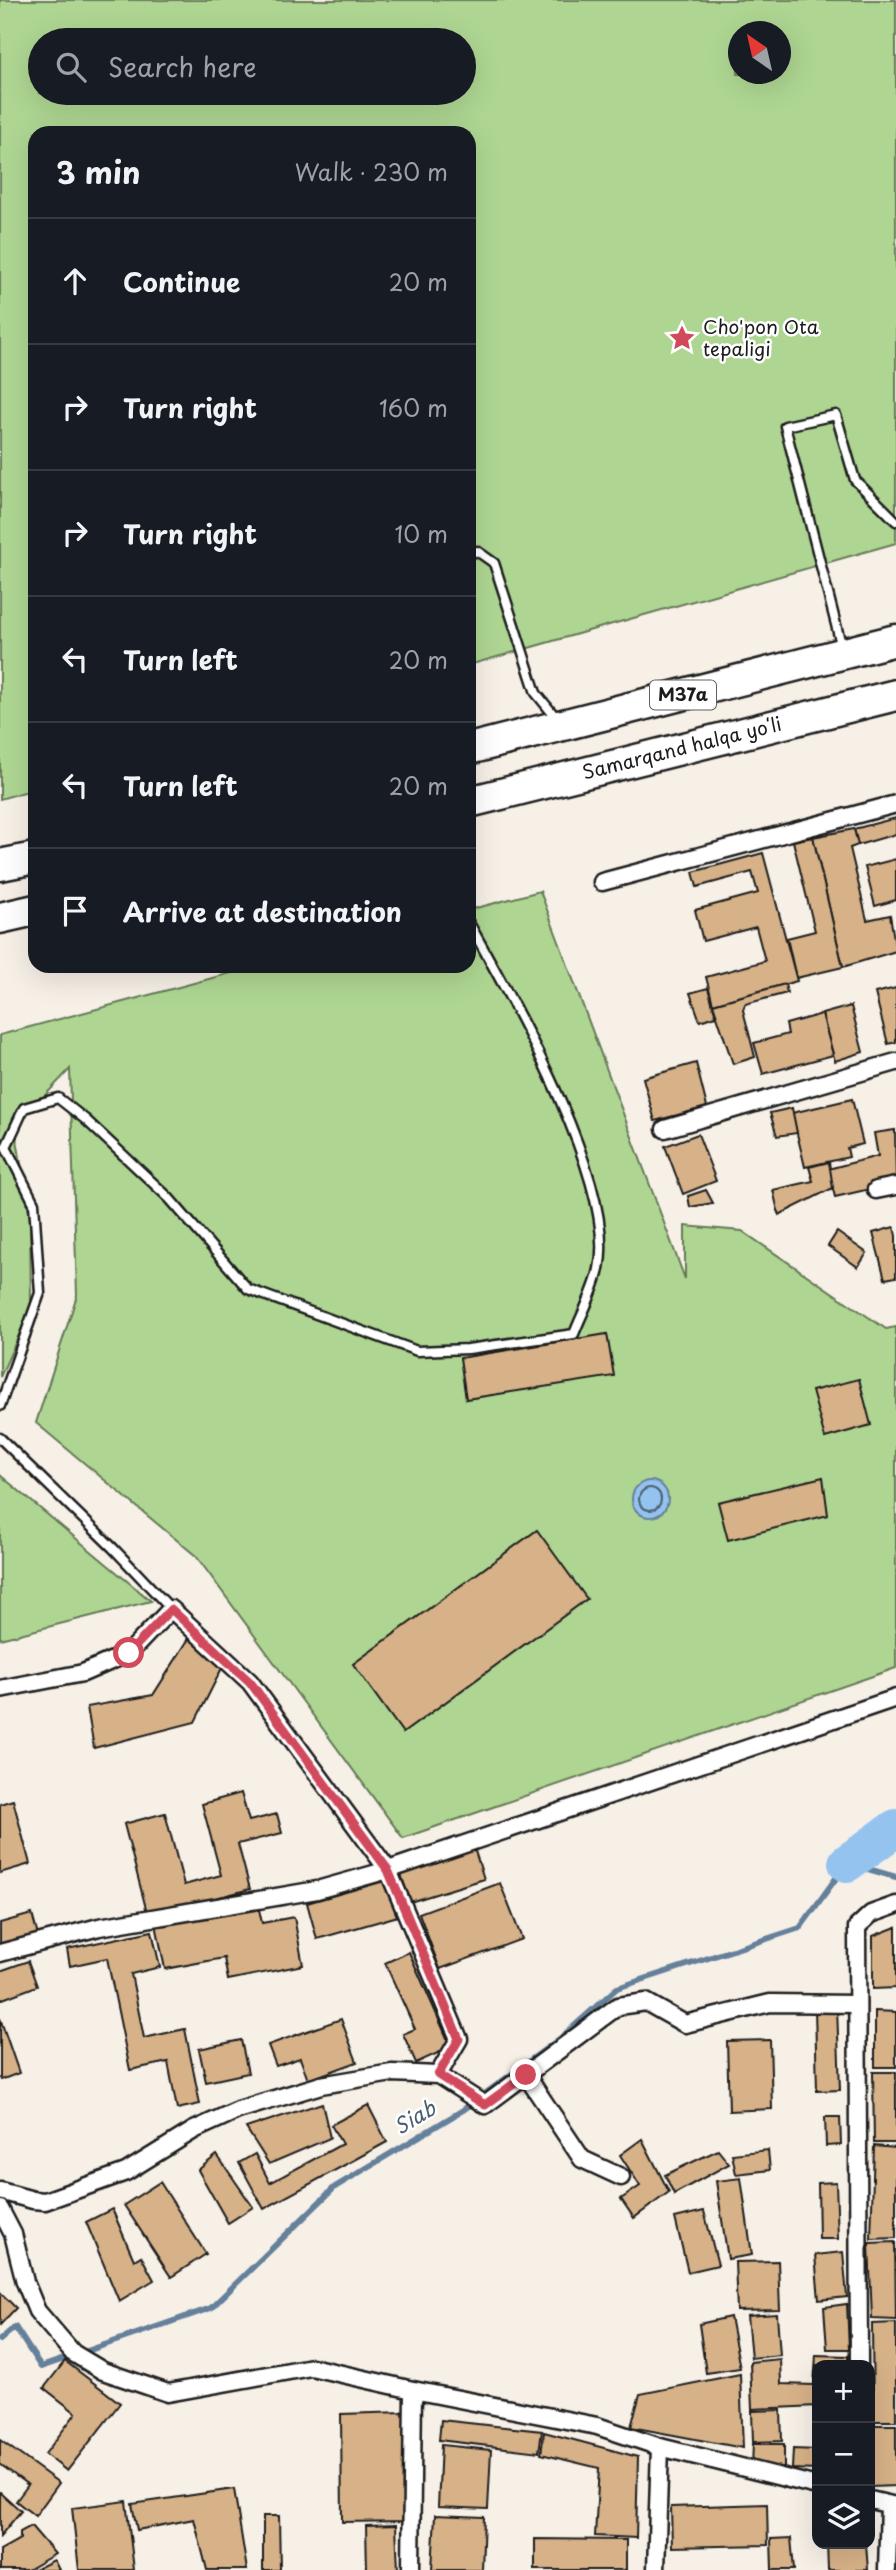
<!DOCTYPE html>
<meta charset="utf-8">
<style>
body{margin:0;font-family:"Playpen Sans",sans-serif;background:#20242c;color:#f1f3f6}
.controls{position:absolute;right:21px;bottom:21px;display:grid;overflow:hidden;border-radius:14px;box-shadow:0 7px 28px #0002}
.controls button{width:63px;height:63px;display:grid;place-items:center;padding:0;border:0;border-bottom:2px solid #363941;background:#171b24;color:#f1f3f6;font:35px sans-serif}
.compass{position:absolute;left:728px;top:21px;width:63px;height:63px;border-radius:50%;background:#171b24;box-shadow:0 7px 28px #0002;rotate:326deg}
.stop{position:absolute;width:21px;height:21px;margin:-16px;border:5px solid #d1495b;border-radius:50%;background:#fff}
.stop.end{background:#d1495b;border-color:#fff;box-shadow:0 2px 7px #0008}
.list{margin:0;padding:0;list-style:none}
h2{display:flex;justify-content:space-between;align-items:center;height:91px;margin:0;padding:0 28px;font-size:30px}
h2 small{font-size:23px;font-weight:400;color:#9ea1a6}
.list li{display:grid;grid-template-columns:46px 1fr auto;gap:21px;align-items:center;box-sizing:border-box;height:126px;padding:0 28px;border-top:2px solid #363941}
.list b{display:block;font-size:26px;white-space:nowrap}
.list em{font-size:23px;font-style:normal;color:#9ea1a6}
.icon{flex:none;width:38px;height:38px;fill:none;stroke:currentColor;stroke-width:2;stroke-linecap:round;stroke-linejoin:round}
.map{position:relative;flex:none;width:896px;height:2570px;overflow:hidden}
.search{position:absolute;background:#171b24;box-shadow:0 7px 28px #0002;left:28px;top:28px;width:448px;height:77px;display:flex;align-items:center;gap:18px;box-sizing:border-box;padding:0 24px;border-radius:38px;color:#9ea1a6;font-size:26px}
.panel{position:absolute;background:#171b24;box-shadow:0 7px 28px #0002;left:28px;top:126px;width:448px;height:847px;border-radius:21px}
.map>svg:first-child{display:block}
</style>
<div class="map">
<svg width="896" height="2570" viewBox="0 0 896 2570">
<rect width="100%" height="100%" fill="#f7f0e7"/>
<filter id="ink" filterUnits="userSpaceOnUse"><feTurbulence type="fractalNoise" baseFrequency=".0143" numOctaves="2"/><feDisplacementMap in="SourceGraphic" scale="14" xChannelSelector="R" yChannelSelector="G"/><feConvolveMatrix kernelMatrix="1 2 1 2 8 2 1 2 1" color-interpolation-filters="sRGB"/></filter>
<g filter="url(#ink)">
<g fill="#aed692" stroke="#657957" stroke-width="2" fill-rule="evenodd">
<path d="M0,0h896v543l-427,122v-532h-434v656l-35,10zM738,32h42v42h-42zM40,40h424v53h-424z"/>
<polygon points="540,891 685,1279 685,1226 742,1231 886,1329 896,1327 896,1668 403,1838 196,1556 36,1423 77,1295 70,1069 15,1127 30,1219 31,1308 0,1377 0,1035 257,966 469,966 469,910"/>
<polygon points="0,1475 151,1601 0,1639"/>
</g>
<circle fill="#95c3f0" stroke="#65809b" stroke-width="2" cx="650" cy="1499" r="18"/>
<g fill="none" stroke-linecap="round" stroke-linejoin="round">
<circle stroke="#4c5f71" stroke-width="2" cx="650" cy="1499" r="11"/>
<polyline stroke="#65809b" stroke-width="6" points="0,2340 15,2327 41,2367 211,2308 335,2187 463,2110 562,2037 617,1988 800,1928 847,1863 896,1877"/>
<polyline stroke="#95c3f0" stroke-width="38" points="847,1863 896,1828"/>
</g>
<g fill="#d7b288" stroke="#1c1c1c" stroke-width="2">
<polygon points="896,818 896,834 858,845 854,829"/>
<polygon points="854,829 858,845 850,848 867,920 890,915 896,951 843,967 813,837"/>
<polygon points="813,837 843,967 796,978 787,938 815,931 793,841"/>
<polygon points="763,853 797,981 713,1004 706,977 765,961 756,927 703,941 695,910 758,893 752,872 697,887 693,872"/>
<polygon points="896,859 896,900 875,906 865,867"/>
<polygon points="785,984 787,993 745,1004 743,1010 755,1057 733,1064 713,1004"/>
<polygon points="708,988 716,1016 700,1021 690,993"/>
<polygon points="896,988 896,1042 888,1044 875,993"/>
<polygon points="851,1006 863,1052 835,1061 822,1014"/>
<polygon points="822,1014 833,1055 763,1074 754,1043 788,1034 786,1024"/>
<polygon points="696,1063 707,1107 655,1121 643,1078"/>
<polygon points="852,1099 863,1144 847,1148 849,1157 805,1167 792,1113"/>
<polygon points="792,1108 797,1133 777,1136 770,1113"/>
<polygon points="895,1130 896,1183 835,1197 828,1169 878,1156 874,1133"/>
<polygon points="698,1134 716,1181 683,1194 665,1146"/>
<polygon points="829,1162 833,1188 779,1215 773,1190 813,1181 809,1167"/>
<polygon points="706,1190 713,1203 690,1207 688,1196"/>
<polygon points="894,1227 896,1236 896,1277 885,1279 873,1233"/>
<polygon points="837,1232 867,1253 858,1267 828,1246"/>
<polygon points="607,1334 614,1376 466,1399 460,1358"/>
<polygon points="859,1379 871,1425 825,1438 812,1391"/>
<polygon points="823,1477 828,1515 728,1540 718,1502"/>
<polygon points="537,1530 587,1599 403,1733 353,1664"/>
<polygon points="190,1637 224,1664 195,1722 94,1748 87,1707 153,1695"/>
<polygon points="241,1793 249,1821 277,1814 282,1833 238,1844 250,1889 148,1916 124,1824 165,1813 184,1885 221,1875 202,1804"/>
<polygon points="13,1800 30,1864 0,1873 0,1804"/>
<polygon points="474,1848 484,1879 410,1902 400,1871"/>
<polygon points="388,1880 398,1916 317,1939 307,1903"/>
<polygon points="500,1883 522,1939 440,1969 419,1913"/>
<polygon points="258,1905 262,1923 294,1917 303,1965 228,1980 224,1958 165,1969 156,1924"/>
<polygon points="32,1914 38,1936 0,1946 0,1923"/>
<polygon points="896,1927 896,1988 873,1989 873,1936"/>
<polygon points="152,1931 160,1967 131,1974 144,2038 185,2029 200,2104 177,2109 168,2062 130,2070 107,1958 70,1966 67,1949"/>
<polygon points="409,1952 451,2047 416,2063 403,2034 415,2029 385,1963"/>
<polygon points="28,1961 37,1986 0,2000 0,1971"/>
<polygon points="837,2007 840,2090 817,2091 815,2008"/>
<polygon points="875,2011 896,2012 896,2067 875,2067"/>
<polygon points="0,2018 19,2073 1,2080 0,2078"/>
<polygon points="341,2019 357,2062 308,2080 300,2058 276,2066 268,2045"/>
<polygon points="241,2040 248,2073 206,2082 199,2049"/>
<polygon points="770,2040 772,2109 729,2111 727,2041"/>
<polygon points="873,2072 896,2072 896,2143 874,2143"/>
<polygon points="322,2103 330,2138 269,2164 246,2128"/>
<polygon points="368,2105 387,2142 264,2209 239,2163 255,2154 270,2183 342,2144 331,2125"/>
<polygon points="825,2117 840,2117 841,2145 826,2146"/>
<polygon points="642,2139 669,2192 634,2218 621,2199 640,2186 620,2155"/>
<polygon points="874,2146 896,2148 896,2238 871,2239"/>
<polygon points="718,2150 729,2164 674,2194 665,2175"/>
<polygon points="768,2150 770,2170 736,2174 732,2154"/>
<polygon points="217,2155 253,2207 228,2223 198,2170"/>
<polygon points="741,2178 752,2255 728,2259 716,2181"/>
<polygon points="160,2182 206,2254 171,2277 124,2205"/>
<polygon points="836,2182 838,2239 819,2239 818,2183"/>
<polygon points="112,2209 134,2260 141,2256 154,2280 119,2301 86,2222"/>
<polygon points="704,2211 718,2265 688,2272 675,2218"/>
<polygon points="895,2242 896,2320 872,2319 869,2243"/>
<polygon points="843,2252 847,2297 819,2300 815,2255"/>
<polygon points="778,2261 780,2310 737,2311 735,2262"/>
<polygon points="0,2292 16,2308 0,2325"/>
<polygon points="847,2304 849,2349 827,2349 824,2307"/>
<polygon points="777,2314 780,2355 751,2358 747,2316"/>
<polygon points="730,2317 740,2368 706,2373 699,2324"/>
<polygon points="896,2323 896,2421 873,2421 872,2324"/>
<polygon points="816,2355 848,2356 848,2365 817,2365 817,2406 752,2409 750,2362 780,2359 781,2384 814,2385"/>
<polygon points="65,2361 120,2403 67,2471 45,2454 76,2413 44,2388"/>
<polygon points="740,2374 743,2448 631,2427 640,2394"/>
<polygon points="781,2410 782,2441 753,2442 752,2411"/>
<polygon points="405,2412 406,2521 342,2522 341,2414"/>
<polygon points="441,2420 542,2431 539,2452 439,2440"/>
<polygon points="874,2425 896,2425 896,2486 870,2487"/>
<polygon points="544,2432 638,2457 636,2538 595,2536 599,2468 541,2454"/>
<polygon points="0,2440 59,2483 35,2516 16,2501 28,2485 0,2464"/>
<polygon points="753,2444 784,2444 784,2467 752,2466"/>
<polygon points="441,2445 491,2450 488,2509 438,2507"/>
<polygon points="793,2449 817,2450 817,2470 792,2469"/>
<polygon points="234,2489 247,2570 207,2570 194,2519 137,2530 132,2504"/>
<polygon points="0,2492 21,2511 0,2536"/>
<polygon points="126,2501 134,2570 79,2570 72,2508"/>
<polygon points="767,2504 768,2545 672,2547 671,2507"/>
<polygon points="435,2515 484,2517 482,2570 432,2570"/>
<polygon points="263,2516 279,2516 280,2570 263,2570"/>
<polygon points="396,2525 398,2570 367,2570 366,2526"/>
<polygon points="31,2526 55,2554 27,2570 0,2570 0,2550 20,2539 20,2532"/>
<polygon points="791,2538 794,2570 772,2570 771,2539"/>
<polygon points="535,2539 626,2540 626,2570 535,2570"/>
<polygon points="827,2544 866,2544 868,2570 828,2570"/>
<polygon points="54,2560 59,2570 34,2570"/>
</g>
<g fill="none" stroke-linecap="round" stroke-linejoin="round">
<g stroke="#1c1c1c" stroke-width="13">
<g id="lane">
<polyline points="469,554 477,551 494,563 536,693 558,720"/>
<polyline points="842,648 785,426 836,415 855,480 896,521"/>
<path d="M0,1406l40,-113 -6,-90 -28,-56 18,-39 34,-10 28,22 83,78 79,91 169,62 51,-2 106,-15c8,-21 21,-44 25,-65 19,-84 -88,-271 -130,-346"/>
<polyline points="0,1438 113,1548 171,1609"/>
</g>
</g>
<g stroke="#1c1c1c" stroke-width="21">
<g id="street">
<polyline points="602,882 896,804"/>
<polyline points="665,1129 896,1062"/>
<polyline points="876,1190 896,1186"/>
<polyline points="0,1689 83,1673 129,1653 171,1609 250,1682 388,1870 896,1698"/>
<polyline points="0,1953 99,1927 317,1890 388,1870 459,2039 438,2075"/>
<polyline points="526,2075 582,2159 621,2177"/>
<polyline points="0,2191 33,2200 45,2201 126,2172 194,2130 238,2110 321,2085 392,2073 438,2075 485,2105 618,2006 646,2002 685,2024 770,2003 857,2004"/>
<polyline points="0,2209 13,2234 25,2282 37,2311 73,2353 103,2371 168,2393 311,2367 413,2390"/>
<polyline points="859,2365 857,1927 871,1914 896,1905"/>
<polyline points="870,2500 896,2506"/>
<polyline points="411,2570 413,2390 597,2426 660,2447 817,2486"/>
<polyline points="656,2570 660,2447"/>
<polyline points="887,2570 889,2505"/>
</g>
</g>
<g stroke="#1c1c1c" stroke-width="35">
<g id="highway">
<polyline points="469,749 896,640"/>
<polyline points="469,802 896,695"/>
<polyline points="0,865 35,858"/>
<polyline points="0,918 35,910"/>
</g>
</g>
<use href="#lane" stroke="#fff" stroke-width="8"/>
<use href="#street" stroke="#fff" stroke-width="16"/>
<use href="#highway" stroke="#fff" stroke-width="30"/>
</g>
</g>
<g fill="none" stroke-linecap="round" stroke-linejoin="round" filter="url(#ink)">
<polyline stroke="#d1495b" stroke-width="9" points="129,1653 171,1609 250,1682 388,1870 459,2039 438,2075 485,2105 526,2075"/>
</g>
<defs>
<g id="sight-bare" transform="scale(2.1)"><path d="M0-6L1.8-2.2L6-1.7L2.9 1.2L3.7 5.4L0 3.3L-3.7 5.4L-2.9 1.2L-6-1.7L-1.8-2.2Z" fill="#d1495b" stroke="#fff" stroke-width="2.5" paint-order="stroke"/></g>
</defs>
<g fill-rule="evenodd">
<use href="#sight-bare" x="682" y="338"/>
</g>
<g text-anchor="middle" stroke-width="5" stroke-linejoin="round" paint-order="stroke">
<rect fill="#fff" stroke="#606060" stroke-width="2" x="650" y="680.5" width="66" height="29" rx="5"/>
<g font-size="18" font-weight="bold" fill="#1c1c1c">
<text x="683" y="701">M37a</text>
</g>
<g font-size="19" fill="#1c1c1c" stroke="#fff" text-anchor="start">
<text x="703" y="334">Cho'pon Ota<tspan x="703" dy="22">tepaligi</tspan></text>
</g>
<g font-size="19" fill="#1c1c1c" stroke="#fff">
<text transform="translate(682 748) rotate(-14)" y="7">Samarqand halqa yoʻli</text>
</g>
<g font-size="21" font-style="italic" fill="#4c5f71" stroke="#fff">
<text transform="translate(415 2118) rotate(-31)" y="7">Siab</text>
</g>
</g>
</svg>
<div class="controls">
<button>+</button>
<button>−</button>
<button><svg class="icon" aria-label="layers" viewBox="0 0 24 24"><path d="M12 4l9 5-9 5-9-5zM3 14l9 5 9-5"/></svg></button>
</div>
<svg class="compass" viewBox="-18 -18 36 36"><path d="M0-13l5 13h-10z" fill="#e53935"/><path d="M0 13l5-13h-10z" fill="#9ea1a6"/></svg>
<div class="stop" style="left:129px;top:1653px"></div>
<div class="stop end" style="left:526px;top:2075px"></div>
<div class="search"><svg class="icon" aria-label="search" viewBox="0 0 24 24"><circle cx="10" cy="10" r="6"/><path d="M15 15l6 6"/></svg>Search here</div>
<section class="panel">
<h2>3 min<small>Walk · 230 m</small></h2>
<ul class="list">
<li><svg class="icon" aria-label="ahead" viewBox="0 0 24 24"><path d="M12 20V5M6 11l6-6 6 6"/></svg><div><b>Continue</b></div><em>20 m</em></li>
<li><svg class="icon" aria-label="right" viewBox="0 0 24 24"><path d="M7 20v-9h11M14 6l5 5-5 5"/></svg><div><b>Turn right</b></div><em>160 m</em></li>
<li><svg class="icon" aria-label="right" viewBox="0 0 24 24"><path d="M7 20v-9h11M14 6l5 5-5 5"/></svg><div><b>Turn right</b></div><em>10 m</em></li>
<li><svg class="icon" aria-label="left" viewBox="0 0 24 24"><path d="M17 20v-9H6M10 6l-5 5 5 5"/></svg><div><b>Turn left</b></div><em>20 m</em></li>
<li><svg class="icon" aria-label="left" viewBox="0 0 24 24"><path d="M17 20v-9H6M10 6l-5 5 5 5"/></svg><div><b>Turn left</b></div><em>20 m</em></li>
<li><svg class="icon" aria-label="arrive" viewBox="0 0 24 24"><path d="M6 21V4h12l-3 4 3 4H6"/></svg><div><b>Arrive at destination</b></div></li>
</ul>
</section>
</div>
